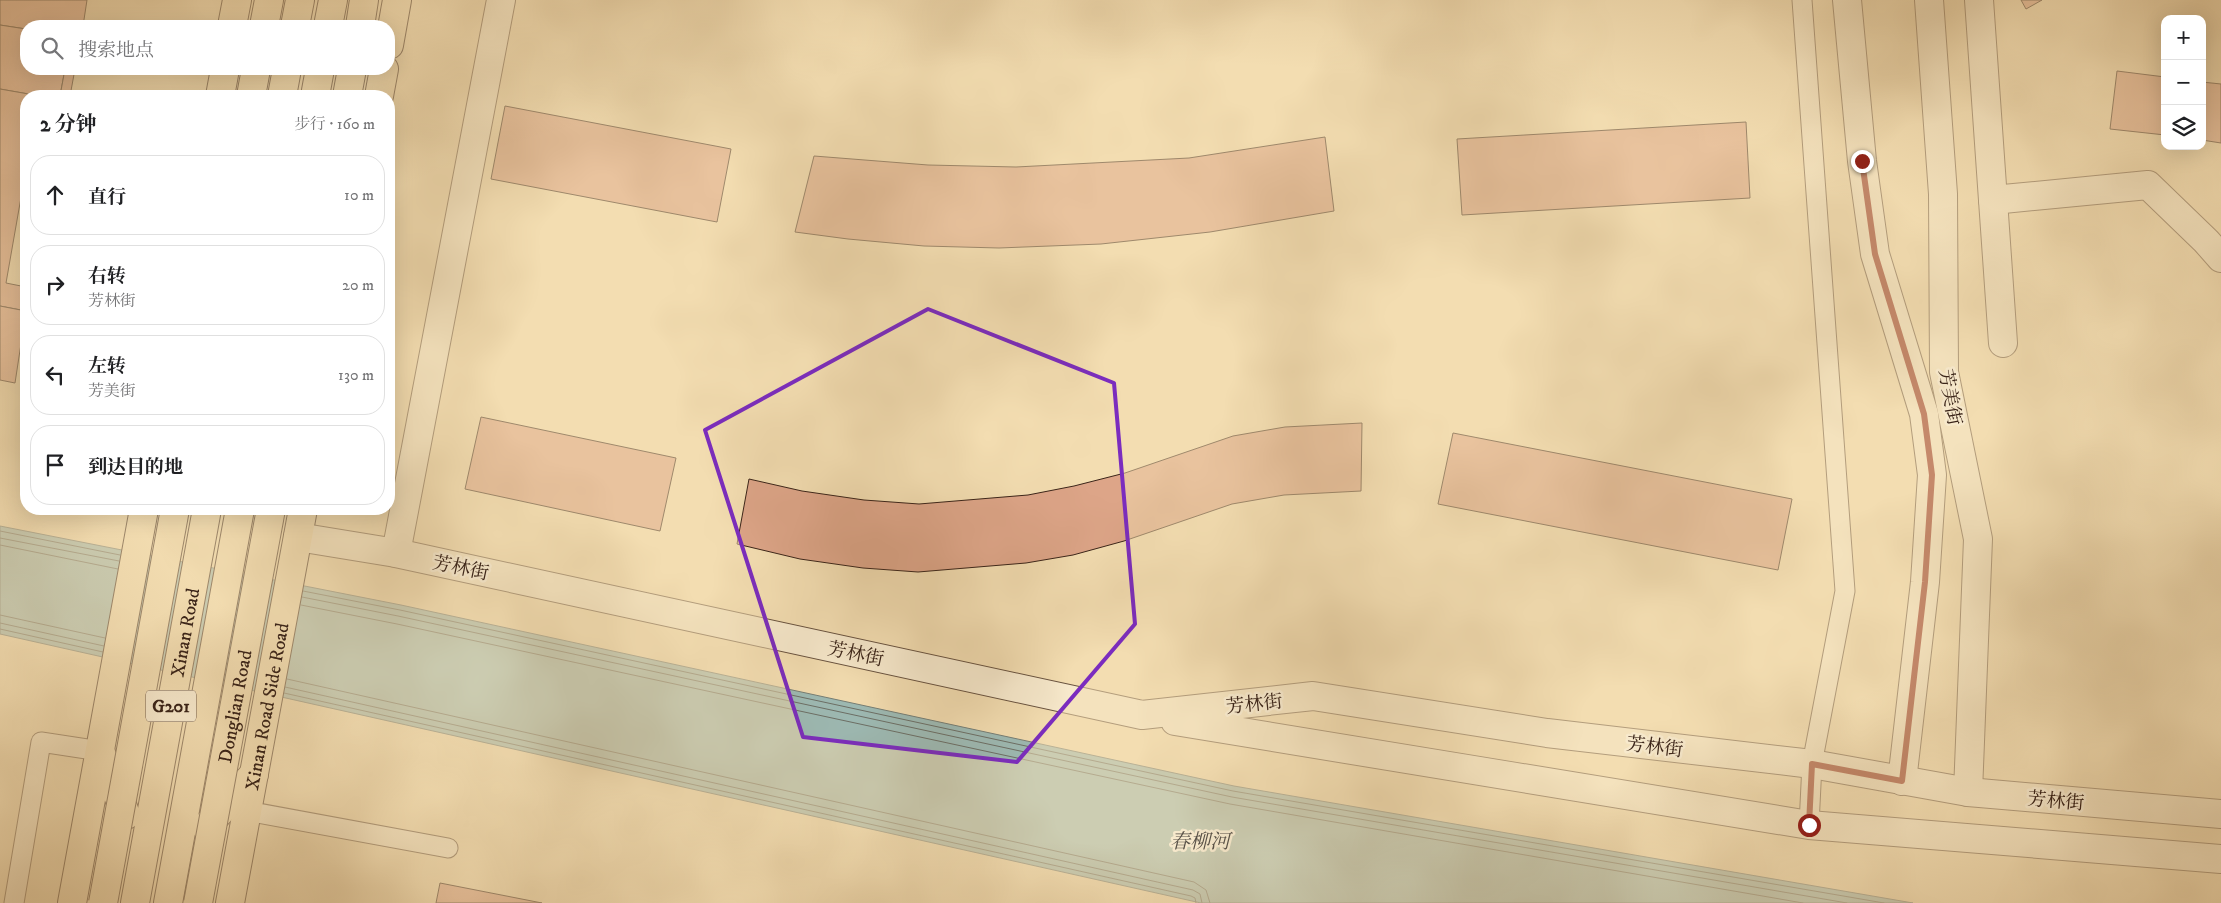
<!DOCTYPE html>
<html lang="zh">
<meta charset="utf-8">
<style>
body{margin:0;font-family:"IM FELL DW Pica","Noto Serif SC",serif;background:#f2f2f2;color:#202124}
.controls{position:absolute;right:15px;top:15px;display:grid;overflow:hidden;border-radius:10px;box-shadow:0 5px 20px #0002}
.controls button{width:45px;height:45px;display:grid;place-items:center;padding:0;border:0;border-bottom:1px solid #e0e0e0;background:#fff;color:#202124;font:25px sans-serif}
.stop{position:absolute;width:15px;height:15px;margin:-11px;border:4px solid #8f2418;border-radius:50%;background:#fff}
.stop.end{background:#8f2418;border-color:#fff;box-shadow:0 1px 5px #0008}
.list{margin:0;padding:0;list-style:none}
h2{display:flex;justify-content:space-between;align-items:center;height:65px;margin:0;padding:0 20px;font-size:21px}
h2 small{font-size:16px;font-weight:400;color:#757577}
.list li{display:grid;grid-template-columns:32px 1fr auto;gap:15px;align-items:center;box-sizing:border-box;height:80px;margin:0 10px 10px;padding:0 10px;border:1px solid #e0e0e0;border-radius:20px}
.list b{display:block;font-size:19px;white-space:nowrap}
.list p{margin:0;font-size:16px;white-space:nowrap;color:#757577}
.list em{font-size:16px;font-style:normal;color:#757577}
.icon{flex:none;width:28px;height:28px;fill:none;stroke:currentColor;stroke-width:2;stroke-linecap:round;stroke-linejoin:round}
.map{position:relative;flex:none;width:2221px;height:903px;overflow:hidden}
.search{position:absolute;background:#fff;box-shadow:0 5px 20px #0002;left:20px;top:20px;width:375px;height:55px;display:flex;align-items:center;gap:12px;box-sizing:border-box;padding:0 18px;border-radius:20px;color:#757577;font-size:19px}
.panel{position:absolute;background:#fff;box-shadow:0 5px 20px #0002;left:20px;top:90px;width:375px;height:425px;border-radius:20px}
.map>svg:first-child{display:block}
</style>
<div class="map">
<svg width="2221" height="903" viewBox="0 0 2221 903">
<rect width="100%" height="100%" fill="#f3ddb1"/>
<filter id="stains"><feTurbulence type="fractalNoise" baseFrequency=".004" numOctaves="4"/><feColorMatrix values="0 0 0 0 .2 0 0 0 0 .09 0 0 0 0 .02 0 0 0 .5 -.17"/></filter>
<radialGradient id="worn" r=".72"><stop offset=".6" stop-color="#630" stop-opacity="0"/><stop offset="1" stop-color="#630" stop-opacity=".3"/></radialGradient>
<polygon fill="#9dbab4" stroke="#757e76" points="0,526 401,605 1234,786 1913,903 1201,903 0,634"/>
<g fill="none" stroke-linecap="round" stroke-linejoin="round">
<g stroke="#6c6f66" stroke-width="1">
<polyline points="0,531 120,555"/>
<polyline points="0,538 119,561"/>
<polyline points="0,545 118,569"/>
<polyline points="303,591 400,610 1233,791 1884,903"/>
<polyline points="302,597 398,616 1232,797 1847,903"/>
<polyline points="301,605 397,624 1230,804 1803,903"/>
<polyline points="0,615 105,638"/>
<polyline points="0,623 104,646"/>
<polyline points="0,629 103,652"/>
<polyline points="287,679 1194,882 1206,890 1210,903"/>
<polyline points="285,687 1193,890 1200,894 1202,903"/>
<polyline points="284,693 1191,896 1195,898 1196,903"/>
</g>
</g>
<g fill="#dda588" stroke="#3a2419">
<polygon points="0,0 87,0 83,26 26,26 26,29 0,25"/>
<polygon points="2021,0 2042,0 2026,9"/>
<polygon points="0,25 26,29 26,69 65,69 60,96 40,96 0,89"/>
<polygon points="65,69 75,69 70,96 60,96"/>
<polygon points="2117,71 2165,77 2165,135 2110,129"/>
<polygon points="2202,82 2221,84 2221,143 2202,140"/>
<polygon points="0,89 40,96 26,96 26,169 6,283 26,287 26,311 0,306"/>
<polygon points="505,106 731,149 717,222 491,179"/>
<polygon points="1746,122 1750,198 1462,215 1457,139"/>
<polygon points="1325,137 1334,211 1210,232 1101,244 999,248 924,246 848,239 795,232 814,156 928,165 1016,167 1189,158"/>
<polygon points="0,306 26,311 15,383 0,380"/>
<polygon points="481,417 676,458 660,531 465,489"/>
<polygon points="1362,423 1361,491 1284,495 1232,504 1124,541 1073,555 1026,563 918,572 863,568 800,559 737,544 749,479 802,491 864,500 919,504 1028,495 1074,486 1125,473 1233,436 1285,427"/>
<polygon points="1453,433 1792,499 1778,570 1438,504"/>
<polygon points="440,883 542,903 436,903"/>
</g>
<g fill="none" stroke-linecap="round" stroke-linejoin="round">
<g stroke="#68523f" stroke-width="21">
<g id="lane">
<polyline points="1802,0 1845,591 1812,764 1809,825"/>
<polyline points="247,811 448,848"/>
<polyline points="14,903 41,742 100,751"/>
</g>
</g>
<g stroke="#68523f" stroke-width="30">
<g id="street">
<polyline points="1847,0 1862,161 1875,254 1924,414 1932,475 1925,582 1902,781"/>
<polyline points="1929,0 1943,194 1944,372 1978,539 1968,792"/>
<polyline points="1979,0 2003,343"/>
<polyline points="1993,200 2148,185 2206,241 2221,258"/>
<polyline points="298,537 396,553 1142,715 1313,696 1547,733 1812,764 1968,792 2221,814"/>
<polyline points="396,553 501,0"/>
<polyline points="1175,721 1809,825 2221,859"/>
</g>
</g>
<g stroke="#3a2419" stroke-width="30">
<g id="primary">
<polyline points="232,26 237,0"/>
<polyline points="389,45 397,0"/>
<polyline points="220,96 225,69"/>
<polyline points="379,96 384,69"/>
<polyline points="72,903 144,509"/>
<path id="s1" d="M230,903l73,-394"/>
</g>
</g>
<g stroke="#3a2419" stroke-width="30">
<g id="highway">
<polyline points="264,26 269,0"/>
<polyline points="295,26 300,0"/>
<polyline points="328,26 333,0"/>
<polyline points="360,26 364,0"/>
<polyline points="251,96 256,69"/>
<polyline points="282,96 287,69"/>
<polyline points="315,96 320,69"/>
<polyline points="347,96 352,69"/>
<polyline points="100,751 126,815"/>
<polyline points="206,827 254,774"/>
<path id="s2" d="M135,903l72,-394"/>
<polyline points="168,903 240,509"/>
</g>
</g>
<use href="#lane" stroke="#f7e9cc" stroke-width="19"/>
<use href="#street" stroke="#f7e9cc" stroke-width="28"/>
<use href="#primary" stroke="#f3ddb1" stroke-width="28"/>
<use href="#highway" stroke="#f3ddb1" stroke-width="28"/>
<g stroke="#3a2419" stroke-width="30" stroke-linecap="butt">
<g id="highway-bridge">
<polyline points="103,903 175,509"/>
<path id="s3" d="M198,903l73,-394"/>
</g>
</g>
<use href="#highway-bridge" stroke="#f3ddb1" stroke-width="28"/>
</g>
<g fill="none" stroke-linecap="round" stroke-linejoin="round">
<polyline stroke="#8f2418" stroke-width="6" points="1809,825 1812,764 1902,781 1925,582 1932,475 1924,414 1875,254 1862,161"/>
</g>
<path d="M0 0H2221V903H0ZM928,309l186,74 21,241 -118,138 -214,-25 -98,-307z" fill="#f3ddb1" fill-opacity=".55" fill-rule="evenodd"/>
<path fill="none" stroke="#7b2cbf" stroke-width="4" stroke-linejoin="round" d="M928,309l186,74 21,241 -118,138 -214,-25 -98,-307z"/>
<g text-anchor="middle" stroke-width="5" stroke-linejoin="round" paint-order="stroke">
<rect fill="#f7e9cc" stroke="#735f4f" stroke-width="1" x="146" y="690.5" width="50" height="31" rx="4"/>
<g font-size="18" font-weight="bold" fill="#3a2419">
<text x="171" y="712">G201</text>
</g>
<g font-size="19" fill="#3a2419" stroke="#f7e9cc">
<text transform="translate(1951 397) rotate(80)" y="7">芳美街</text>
<text transform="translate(461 567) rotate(12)" y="7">芳林街</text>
<text dy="7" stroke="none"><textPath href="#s2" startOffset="275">Xinan Road</textPath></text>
<text transform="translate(856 653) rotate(12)" y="7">芳林街</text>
<text transform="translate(1254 703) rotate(-6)" y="7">芳林街</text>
<text dy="7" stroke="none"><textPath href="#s3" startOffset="200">Donglian Road</textPath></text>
<text dy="7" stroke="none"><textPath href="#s1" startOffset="200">Xinan Road Side Road</textPath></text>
<text transform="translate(1655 746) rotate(7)" y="7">芳林街</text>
<text transform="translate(2056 800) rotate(5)" y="7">芳林街</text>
</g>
<g font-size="20" font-style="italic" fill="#585148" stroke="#f7e9cc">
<text x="1200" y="848">春柳河</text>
</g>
</g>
<rect width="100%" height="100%" filter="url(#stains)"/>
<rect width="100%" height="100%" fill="url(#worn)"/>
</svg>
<div class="controls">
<button>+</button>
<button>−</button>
<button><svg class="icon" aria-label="layers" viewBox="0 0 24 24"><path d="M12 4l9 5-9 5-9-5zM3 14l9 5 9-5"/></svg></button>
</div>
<div class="stop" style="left:1809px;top:825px"></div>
<div class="stop end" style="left:1862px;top:161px"></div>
<div class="search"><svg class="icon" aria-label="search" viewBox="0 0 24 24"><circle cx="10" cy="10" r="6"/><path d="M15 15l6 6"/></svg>搜索地点</div>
<section class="panel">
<h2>2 分钟<small>步行 · 160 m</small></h2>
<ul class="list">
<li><svg class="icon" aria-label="ahead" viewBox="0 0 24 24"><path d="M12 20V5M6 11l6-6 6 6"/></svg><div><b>直行</b></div><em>10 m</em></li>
<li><svg class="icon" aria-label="right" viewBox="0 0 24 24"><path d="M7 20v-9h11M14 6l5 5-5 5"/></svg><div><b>右转</b><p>芳林街</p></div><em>20 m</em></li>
<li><svg class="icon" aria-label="left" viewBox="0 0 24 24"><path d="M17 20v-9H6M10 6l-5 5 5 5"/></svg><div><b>左转</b><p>芳美街</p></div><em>130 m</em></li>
<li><svg class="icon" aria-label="arrive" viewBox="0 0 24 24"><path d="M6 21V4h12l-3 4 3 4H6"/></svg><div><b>到达目的地</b></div></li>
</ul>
</section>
</div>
